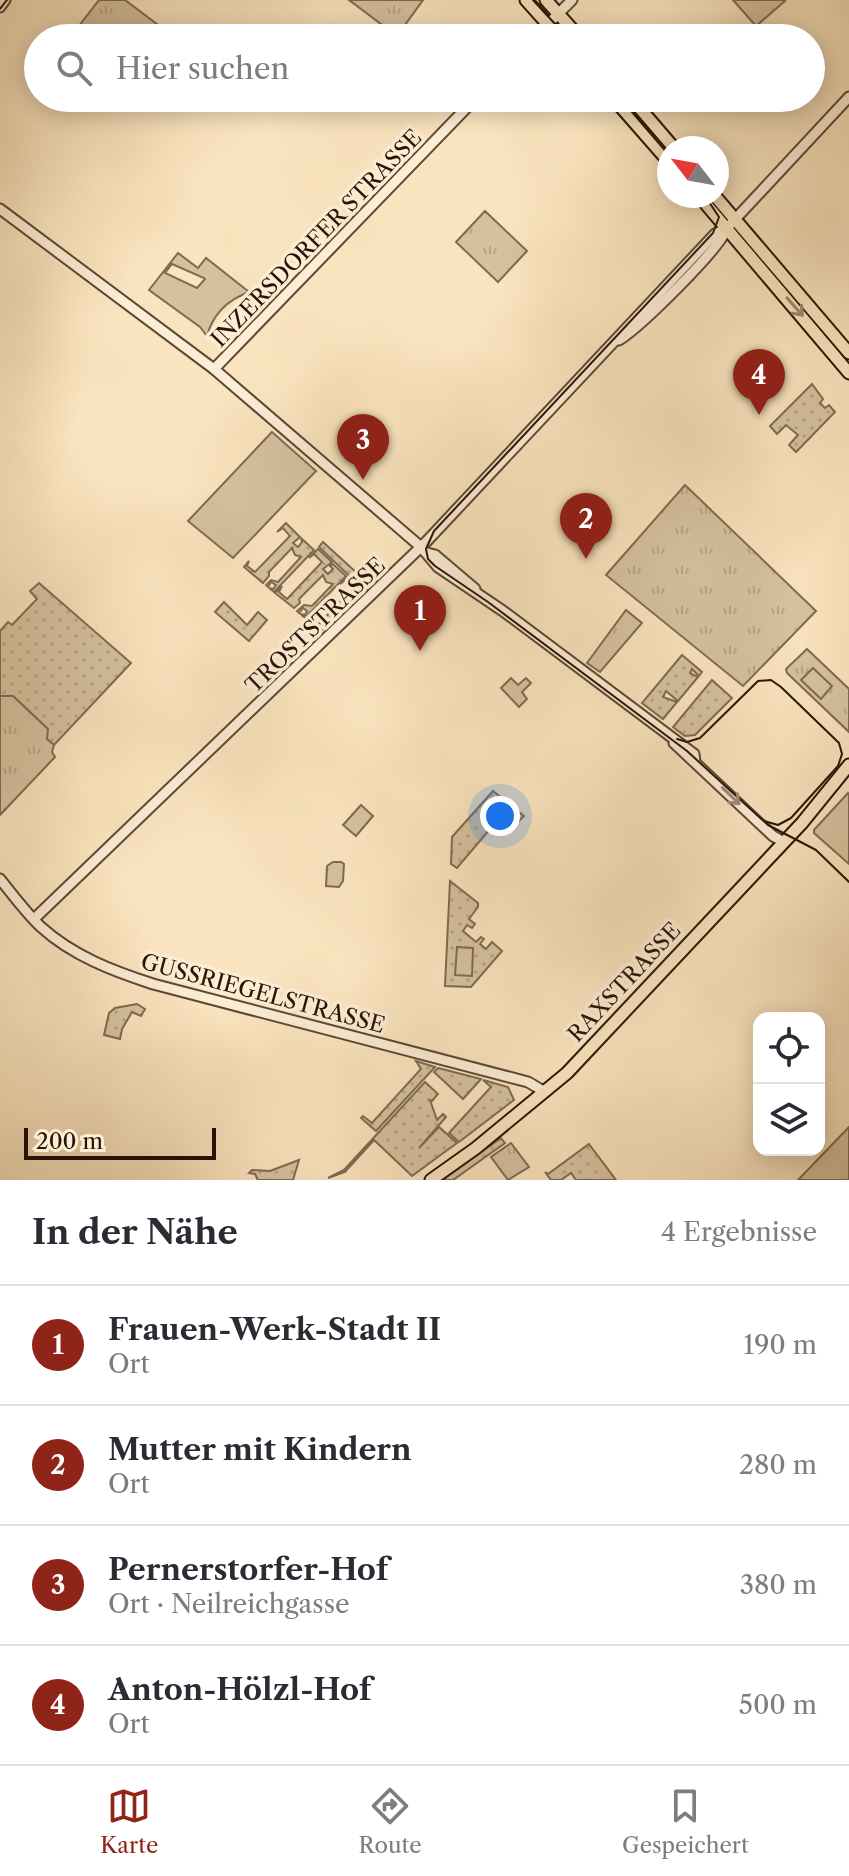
<!DOCTYPE html>
<html lang="de">
<meta charset="utf-8">
<style>
body{margin:0;font-family:"Libre Caslon Text",serif;background:#f7f7f7;color:#2b2b33}
.controls{position:absolute;right:24px;bottom:24px;display:grid;overflow:hidden;border-radius:16px;box-shadow:0 4px 20px #0003}
.controls button{width:72px;height:72px;display:grid;place-items:center;padding:0;border:0;border-bottom:2px solid #e1e1e2;background:#fff;color:#2b2b33;font:40px sans-serif}
.compass{position:absolute;left:657px;top:136px;width:72px;height:72px;border-radius:50%;background:#fff;box-shadow:0 4px 20px #0003;rotate:301deg}
.scale{position:absolute;left:24px;bottom:20px;width:192px;box-sizing:border-box;padding-left:8px;border:4px solid #291404;border-top:0;font-size:22px;line-height:28px;white-space:nowrap;color:#291404;-webkit-text-stroke:6px #fcedd5;paint-order:stroke}
.you{position:absolute;left:500px;top:816px;width:28px;height:28px;margin:-20px;border:6px solid #fff;border-radius:50%;background:#1a73e8;box-shadow:0 0 0 12px #1a73e833}
.badge{display:grid;place-items:center;width:52px;height:52px;border-radius:50%;background:#8f2418;color:#fff;font-size:26px;font-weight:700}
.pin{position:absolute;translate:-50% -66px;filter:drop-shadow(0 2px 4px #0008)}
.pin::after{content:'';position:absolute;top:42px;width:28px;height:24px;background:inherit;clip-path:polygon(0 0,100% 0,50% 100%)}
.list{margin:0;padding:0;list-style:none}
h2{display:flex;justify-content:space-between;align-items:center;height:104px;margin:0;padding:0 32px;font-size:34px}
h2 small{font-size:26px;font-weight:400;color:#7c7c81}
.list li{display:grid;grid-template-columns:52px 1fr auto;gap:24px;align-items:center;box-sizing:border-box;height:120px;padding:0 32px;border-top:2px solid #e1e1e2}
.list b{display:block;font-size:30px;white-space:nowrap}
.list p{margin:0;font-size:26px;white-space:nowrap;color:#7c7c81}
.list em{font-size:26px;font-style:normal;color:#7c7c81}
.icon{flex:none;width:44px;height:44px;fill:none;stroke:currentColor;stroke-width:2;stroke-linecap:round;stroke-linejoin:round}
.map{position:relative;flex:none;width:849px;height:1180px;overflow:hidden}
.search{position:absolute;background:#fff;box-shadow:0 4px 20px #0003;left:24px;right:24px;top:24px;height:88px;display:flex;align-items:center;gap:20px;box-sizing:border-box;padding:0 28px;border-radius:44px;color:#7c7c81;font-size:30px}
.sheet{height:584px;background:#fff}
nav{display:flex;justify-content:space-around;align-items:center;box-sizing:border-box;height:112px;border-top:2px solid #e1e1e2;background:#fff;font-size:22px;color:#7c7c81}
nav a{display:grid;justify-items:center;gap:4px}
nav .on{color:#8f2418}
.map>svg:first-child{display:block}
</style>
<div class="map">
<svg width="849" height="1180" viewBox="0 0 849 1180">
<defs>
<pattern id="grass-dots" width="8" height="8" patternUnits="userSpaceOnUse" patternTransform="scale(2)"><rect width="8" height="8" fill="#d6c19f"/><path d="M2 2h.1M6 6h.1" fill="none" stroke="#b8a587" stroke-width="1.8" stroke-linecap="round"/></pattern>
<pattern id="park-tufts" width="24" height="20" patternUnits="userSpaceOnUse" patternTransform="scale(2)"><rect width="24" height="20" fill="#d6c19f"/><path d="M3 7l-1-3M5 7V3M7 7l1-3M15 17l-1-3M17 17v-4M19 17l1-3" fill="none" stroke="#b8a587"/></pattern>
</defs>
<rect width="100%" height="100%" fill="#fae4bf"/>
<filter id="stains"><feTurbulence type="fractalNoise" baseFrequency=".0025" numOctaves="4"/><feColorMatrix values="0 0 0 0 .2 0 0 0 0 .09 0 0 0 0 .02 0 0 0 .5 -.17"/></filter>
<radialGradient id="worn" r=".72"><stop offset=".6" stop-color="#630" stop-opacity="0"/><stop offset="1" stop-color="#630" stop-opacity=".3"/></radialGradient>
<g fill="url(#grass-dots)" stroke="#806a52" stroke-width="2">
<polygon points="812,384 823,399 820,403 825,408 829,405 835,412 796,452 789,445 798,435 786,425 777,434 770,426"/>
<polygon points="286,523 300,537 293,543 298,547 302,542 301,538 314,550 274,592 269,588 273,589 276,585 271,582 268,587 266,585 271,580 278,582 301,557 295,555 292,548 269,572 269,576 263,583 244,567 249,561 247,566 255,572 290,536 283,528 277,532"/>
<polygon points="323,542 370,585 364,590 319,547"/>
<polygon points="318,549 332,562 323,569 328,574 333,569 330,566 333,564 346,576 305,618 301,614 305,615 307,611 303,608 299,613 297,611 304,605 312,606 333,584 326,582 323,575 299,599 300,603 294,608 275,593 282,586 279,592 287,599 322,562 314,554 309,558"/>
<polygon points="347,577 362,592 321,631 307,619 314,612 310,618 318,625 353,588 346,580 340,584"/>
<polygon points="39,583 131,663 54,745 47,740 47,729 13,696 0,696 0,631 8,622 12,625 37,599 30,591"/>
<polygon points="224,602 247,625 258,612 267,620 249,641 215,612"/>
<polygon points="682,655 702,672 699,676 692,669 690,673 698,677 678,701 666,691 663,697 677,702 663,719 642,703"/>
<polygon points="712,680 732,698 695,735 685,736 673,727"/>
<polygon points="493,791 524,816 519,821 507,809 457,868 451,864 452,837"/>
<polygon points="450,881 478,903 478,907 469,919 475,924 472,928 467,925 463,931 476,942 481,937 484,939 480,944 486,949 492,942 502,951 471,987 445,986"/>
<polygon points="137,1004 145,1009 141,1016 132,1012 122,1029 120,1039 104,1035 109,1013 115,1008"/>
<polygon points="416,1061 435,1067 376,1131 361,1118 363,1116 372,1123 421,1069"/>
<polygon points="438,1068 481,1079 463,1099 434,1072"/>
<polygon points="483,1080 508,1087 514,1100 459,1142 449,1133 491,1087"/>
<polygon points="425,1082 438,1094 432,1101 430,1100 437,1120 443,1114 446,1117 419,1148 439,1127 457,1143 412,1176 374,1140 345,1172 328,1178 344,1170"/>
<polygon points="501,1138 505,1143 453,1180 442,1180"/>
<polygon points="589,1144 616,1180 576,1180 571,1173 561,1180 551,1180 545,1172 548,1174"/>
<polygon points="299,1160 293,1180 258,1180 255,1174 249,1173 252,1170 270,1171"/>
</g>
<g fill="url(#park-tufts)" stroke="#806a52" stroke-width="2">
<polygon points="99,0 125,0 170,34 167,38 76,38 72,35"/>
<polygon points="349,0 423,0 397,36"/>
<polygon points="733,0 784,0 785,1 756,26"/>
<polygon points="485,211 527,251 498,282 456,242"/>
<polygon points="685,485 816,611 743,686 606,575"/>
<polygon points="626,610 642,623 600,672 587,663"/>
<polygon points="807,649 849,689 849,732 787,673 786,669"/>
<polygon points="511,678 518,685 526,678 531,683 522,692 527,699 519,707 501,688"/>
<polygon points="0,696 13,696 48,729 47,739 54,745 52,752 55,757 0,815"/>
<polygon points="333,862 341,862 344,864 343,881 339,887 326,886 327,866"/>
<polygon points="511,1143 529,1167 508,1180 491,1157"/>
</g>
<g fill="#d6c19f" stroke="#806a52" stroke-width="2" fill-rule="evenodd">
<path d="M178,253l20,15 8,-10 43,34c-22,8 -36,22 -42,44l-7,-9 -51,-37zM172,264l32,14 1,1 -8,9 -32,-15z"/>
<polygon points="272,432 316,471 233,558 188,521"/>
<polygon points="813,668 832,686 821,699 801,680"/>
<polygon points="848,793 849,794 849,864 814,833 814,830"/>
<polygon points="361,805 373,816 356,836 343,825"/>
<polygon points="457,947 473,948 472,976 455,975"/>
<polygon points="849,1127 849,1180 798,1180"/>
</g>
<g fill="none" stroke-linecap="round" stroke-linejoin="round">
<g stroke="#5d4833" stroke-width="13">
<g id="minor">
<polyline points="0,7 5,0"/>
<polyline points="534,38 572,0"/>
<polyline points="0,209 214,369 421,547 438,567 503,611 694,754 695,762"/>
<path d="M619,340c21,-13 101,-91 108,-112"/>
<polyline points="214,369 476,98"/>
<polyline points="427,553 435,555 475,589"/>
<polyline points="674,743 773,836 784,842"/>
<path d="M0,879c13,16 26,34 41,48 32,29 72,44 112,57l375,98 17,10"/>
<polyline points="34,919 426,542 715,234 727,228 849,97"/>
</g>
</g>
<g stroke="#291404" stroke-width="15">
<g id="major">
<polyline points="526,0 560,38"/>
<polyline points="546,0 580,38"/>
<polyline points="613,98 669,162"/>
<polyline points="631,98 674,148"/>
<polyline points="699,196 849,373"/>
<polyline points="715,196 849,353"/>
<polyline points="431,1180 476,1148 567,1073 802,823 849,765"/>
</g>
</g>
<use href="#minor" stroke="#fcedd5" stroke-width="9"/>
<use href="#major" stroke="#fae4bf" stroke-width="11"/>
<g stroke="#291404" stroke-width="2">
<polyline points="533,0 568,38"/>
<polyline points="0,9 7,0"/>
<polyline points="620,98 669,155"/>
<polyline points="705,196 719,217 713,233 434,531 426,549 428,559 435,566 488,602 687,751 768,825 816,850 849,882"/>
<polyline points="677,739 687,742 700,738 758,681 771,680 781,687 839,743 842,754 838,766 791,818 778,825 764,821"/>
</g>
</g>
<defs><path id="oneway-shaft" d="M-6 0H5M1.5-3L5.5 0L1.5 3" fill="none" stroke-width="1.6" stroke-linecap="round" stroke-linejoin="round" transform="scale(2)"/></defs>
<use stroke="#9c866b" href="#oneway-shaft" transform="translate(795 307) rotate(49)"/>
<use stroke="#9d8b77" href="#oneway-shaft" transform="translate(731 796) rotate(44)"/>
<g text-anchor="middle" stroke-width="7" stroke-linejoin="round" paint-order="stroke">
<g font-size="22" fill="#291404" stroke="#fcedd5">
<text transform="translate(316 238) rotate(-46)" y="8">INZERSDORFER STRASSE</text>
<text transform="translate(315 625) rotate(-44)" y="8">TROSTSTRASSE</text>
<text transform="translate(624 982) rotate(-47)" y="8">RAXSTRASSE</text>
<text transform="translate(263 993) rotate(15)" y="8">GUSSRIEGELSTRASSE</text>
</g>
</g>
<rect width="100%" height="100%" filter="url(#stains)"/>
<rect width="100%" height="100%" fill="url(#worn)"/>
</svg>
<div class="controls">
<button><svg class="icon" aria-label="locate" viewBox="0 0 24 24"><circle cx="12" cy="12" r="6"/><path d="M12 2v4M12 18v4M2 12h4M18 12h4"/></svg></button>
<button><svg class="icon" aria-label="layers" viewBox="0 0 24 24"><path d="M12 4l9 5-9 5-9-5zM3 14l9 5 9-5"/></svg></button>
</div>
<svg class="compass" viewBox="-18 -18 36 36"><path d="M0-13l5 13h-10z" fill="#e53935"/><path d="M0 13l5-13h-10z" fill="#7c7c81"/></svg>
<div class="scale">200 m</div>
<div class="you"></div>
<div class="pin badge" style="left:420px;top:651px">1</div>
<div class="pin badge" style="left:586px;top:559px">2</div>
<div class="pin badge" style="left:363px;top:480px">3</div>
<div class="pin badge" style="left:759px;top:415px">4</div>
<div class="search"><svg class="icon" aria-label="search" viewBox="0 0 24 24"><circle cx="10" cy="10" r="6"/><path d="M15 15l6 6"/></svg>Hier suchen</div>
</div>
<section class="sheet">
<h2>In der Nähe<small>4 Ergebnisse</small></h2>
<ul class="list">
<li><span class="badge">1</span><div><b>Frauen-Werk-Stadt II</b><p>Ort</p></div><em>190 m</em></li>
<li><span class="badge">2</span><div><b>Mutter mit Kindern</b><p>Ort</p></div><em>280 m</em></li>
<li><span class="badge">3</span><div><b>Pernerstorfer-Hof</b><p>Ort · Neilreichgasse</p></div><em>380 m</em></li>
<li><span class="badge">4</span><div><b>Anton-Hölzl-Hof</b><p>Ort</p></div><em>500 m</em></li>
</ul>
</section>
<nav>
<a class="on"><svg class="icon" aria-label="map" viewBox="0 0 24 24"><path d="M3 6l6-2 6 2 6-2v14l-6 2-6-2-6 2zM9 4v14M15 6v14"/></svg>Karte</a>
<a><svg class="icon" aria-label="directions" viewBox="0 0 24 24"><path d="M12 3l9 9-9 9-9-9zM9 14v-3h6M13 9l2 2-2 2"/></svg>Route</a>
<a><svg class="icon" aria-label="saved" viewBox="0 0 24 24"><path d="M7 4h10v16l-5-4-5 4z"/></svg>Gespeichert</a>
</nav>
